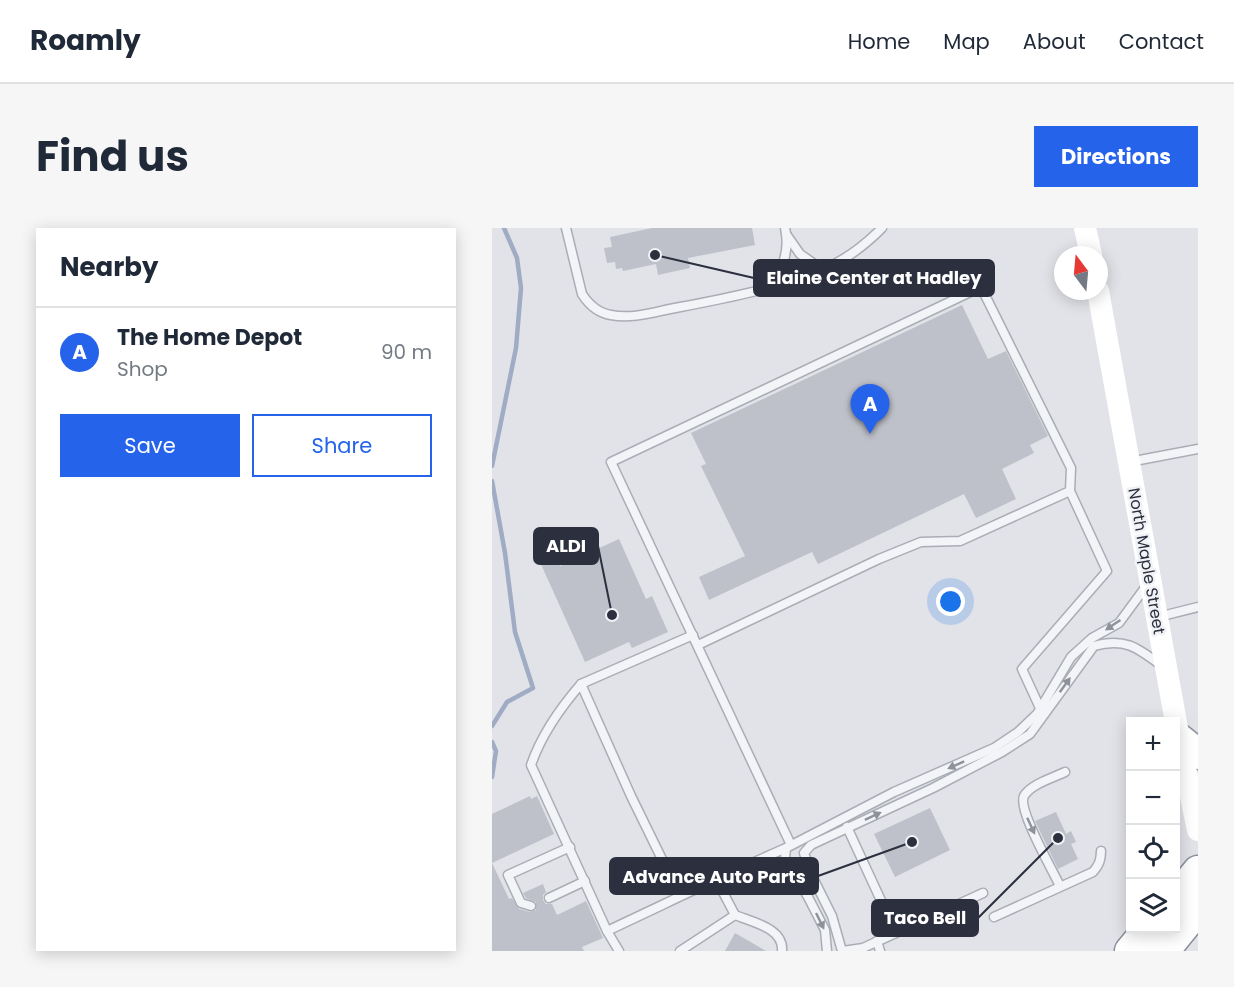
<!DOCTYPE html>
<meta charset="utf-8">
<style>
body{margin:0;font-family:Poppins,sans-serif;background:#f6f6f7;color:#1f2937}
.controls{position:absolute;right:18px;bottom:18px;display:grid;overflow:hidden;border-radius:0px;box-shadow:0 3px 15px #0003}
.controls button{width:54px;height:54px;display:grid;place-items:center;padding:0;border:0;border-bottom:2px solid #e0e1e3;background:#fff;color:#1f2937;font:30px sans-serif}
.compass{position:absolute;left:562px;top:18px;width:54px;height:54px;border-radius:50%;background:#fff;box-shadow:0 3px 15px #0003;rotate:344deg}
.you{position:absolute;left:459px;top:374px;width:21px;height:21px;margin:-15px;border:4px solid #fff;border-radius:50%;background:#1a73e8;box-shadow:0 0 0 9px #1a73e833}
.badge{display:grid;place-items:center;width:39px;height:39px;border-radius:50%;background:#2563eb;color:#fff;font-size:20px;font-weight:700}
.pin{position:absolute;translate:-50% -50px;filter:drop-shadow(0 2px 3px #0008)}
.pin::after{content:'';position:absolute;top:32px;width:21px;height:18px;background:inherit;clip-path:polygon(0 0,100% 0,50% 100%)}
.list{margin:0;padding:0;list-style:none}
h2{display:flex;justify-content:space-between;align-items:center;height:78px;margin:0;padding:0 24px;font-size:26px}
h2 small{font-size:20px;font-weight:400;color:#747a83}
.list li{display:grid;grid-template-columns:39px 1fr auto;gap:18px;align-items:center;box-sizing:border-box;height:90px;padding:0 24px;border-top:2px solid #e0e1e3}
.list b{display:block;font-size:22px;white-space:nowrap}
.list p{margin:0;font-size:20px;white-space:nowrap;color:#747a83}
.list em{font-size:20px;font-style:normal;color:#747a83}
.actions{display:flex;gap:12px;padding:18px 24px}
.actions a{flex:1;padding:14px 0;border:2px solid #2563eb;border-radius:0px;text-align:center;font-size:21px;color:#2563eb}
.actions .main{background:#2563eb;color:#fff}
.icon{flex:none;width:33px;height:33px;fill:none;stroke:currentColor;stroke-width:2;stroke-linecap:round;stroke-linejoin:round}
.map{position:relative;flex:none;width:706px;height:723px;overflow:hidden;border-radius:0px}
header{display:flex;align-items:center;gap:36px;box-sizing:border-box;height:84px;padding:0 30px;background:#fff;border-bottom:2px solid #e0e1e3}
header strong{font-size:28px}
nav{display:flex;gap:33px;margin-inline-start:auto;font-size:21px}
.intro{display:flex;align-items:center;justify-content:space-between;box-sizing:border-box;height:144px;padding:0 36px}
h1{margin:0;font-size:42px}
.button{padding:15px 27px;border-radius:0px;background:#2563eb;color:#fff;font-size:21px;font-weight:700}
main{display:flex;gap:36px;padding:0 36px}
aside{flex:1;background:#fff;border-radius:0px;box-shadow:0 3px 15px #0003}
.map>svg:first-child{display:block}
</style>
<header>
<strong>Roamly</strong>
<nav><a>Home</a><a>Map</a><a>About</a><a>Contact</a></nav>
</header>
<div class="intro"><h1>Find us</h1><a class="button">Directions</a></div>
<main>
<aside>
<h2>Nearby<small></small></h2>
<ul class="list">
<li><span class="badge">A</span><div><b>The Home Depot</b><p>Shop</p></div><em>90 m</em></li>
</ul>
<div class="actions"><a class="main">Save</a><a>Share</a></div>
</aside>
<div class="map">
<svg width="706" height="723" viewBox="0 0 706 723">
<rect width="100%" height="100%" fill="#e1e3e8"/>
<g fill="none" stroke-linecap="round" stroke-linejoin="round">
<g stroke="#a0acc4" stroke-width="4.5">
<polyline points="0,238 24,120 29,60 25,30 12,0"/>
<polyline points="0,253 13,325 23,404 41,460 15,474 0,498"/>
<polyline points="0,514 4,523 0,549"/>
</g>
</g>
<g fill="#bfc1ca">
<polygon points="160,0 260,0 263,17 196,30 198,40 166,47 164,36 131,43 130,40 124,41 123,34 115,35 112,20 120,19 118,9"/>
<polygon points="470,77 496,131 514,123 556,208 538,217 542,225 510,241 524,271 484,290 472,266 326,336 320,324 217,372 207,349 253,328 209,238 214,236 199,205"/>
<polygon points="127,311 154,371 160,368 176,404 140,420 137,414 93,434 48,334 63,327 68,338"/>
<polygon points="38,568 39,571 45,568 62,606 0,635 17,671 20,670 27,681 38,684 44,682 44,674 34,670 31,665 51,656 54,664 51,667 51,672 54,676 60,676 65,687 94,673 111,710 90,719 92,723 0,723 0,586"/>
<polygon points="438,580 458,622 403,649 382,606"/>
<polygon points="564,584 574,606 579,603 584,614 579,616 586,631 566,641 543,593"/>
<polygon points="243,705 274,723 233,723"/>
</g>
<g fill="none" stroke-linecap="round" stroke-linejoin="round">
<g stroke="#aaadb5" stroke-width="11">
<g id="lane">
<path d="M74,0l16,66c7,11 17,19 29,21 20,4 40,-2 59,-6 52,-10 108,-20 156,-41 21,-9 40,-24 56,-40"/>
<polyline points="294,6 308,26 331,42"/>
<path d="M278,58c13,-16 20,-37 15,-58"/>
<polyline points="637,234 706,221"/>
<polyline points="666,389 706,379"/>
<polyline points="206,417 387,331 429,314 468,313 578,263 579,240 489,59 119,234 299,617"/>
<polyline points="89,456 201,407"/>
<polyline points="548,480 530,441 615,343 578,263"/>
<polyline points="355,599 404,705"/>
<path d="M568,658c-7,-15 -43,-77 -36,-90 7,-12 29,-18 41,-24"/>
<path d="M188,668l-49,-100 -50,-112c-20,23 -40,52 -50,81l76,166c60,-28 119,-57 179,-83"/>
<polyline points="57,670 93,653"/>
<polyline points="39,678 29,675 16,647 78,619"/>
<path d="M243,687c17,7 49,13 47,36"/>
<path d="M502,689l99,-45c6,-7 8,-12 8,-21"/>
<polyline points="115,703 127,723"/>
<polyline points="385,713 388,723"/>
<polyline points="188,723 243,687 224,651"/>
<polyline points="335,723 333,702 316,669 293,630 294,620 402,564 502,520 526,504 545,486 579,429 600,410 627,395 655,357"/>
<path d="M350,723l-10,-35 -21,-42 -7,-21 7,-8 122,-57 69,-36 28,-18 64,-88c31,-9 44,2 68,20"/>
<polyline points="351,723 371,720 491,665"/>
</g>
</g>
<g stroke="#8a8f9d" stroke-width="33">
<g id="highway">
<polyline points="687,511 706,526"/>
<polyline points="684,670 706,643"/>
<polyline points="638,723 657,700"/>
<polyline points="672,723 706,681"/>
</g>
</g>
<use href="#lane" stroke="#f3f4f7" stroke-width="8"/>
<g stroke="#fff" stroke-width="22">
<polyline points="593,0 599,27"/>
<polyline points="606,63 687,511 706,602"/>
</g>
<use href="#highway" stroke="#fff" stroke-width="30"/>
</g>
<defs><path id="oneway-solid" d="M-6-.8H1V-3.2L6.5 0L1 3.2V.8H-6Z" transform="scale(1.5)"/></defs>
<g fill="#8f929a">
<use href="#oneway-solid" transform="translate(621 397) rotate(146)"/>
<use href="#oneway-solid" transform="translate(573 457) rotate(-54)"/>
<use href="#oneway-solid" transform="translate(464 537) rotate(156)"/>
<use href="#oneway-solid" transform="translate(381 588) rotate(-25)"/>
<use href="#oneway-solid" transform="translate(539 598) rotate(65)"/>
<use href="#oneway-solid" transform="translate(328 693) rotate(64)"/>
</g>
<g text-anchor="middle" stroke-width="5" stroke-linejoin="round" paint-order="stroke">
<g font-size="16" fill="#2b2f3e" stroke="#f0f2f6">
<text transform="translate(655 333) rotate(80)" y="6">North Maple Street</text>
</g>
</g>
<path fill="none" stroke="#2b2f3e" stroke-width="2" d="M163 27L262 50M120 387L106 318M420 614L326 648M566 610L486 690"/>
<g fill="#2b2f3e" stroke="#f0f2f6" stroke-width="2">
<circle cx="163" cy="27" r="6"/>
<circle cx="120" cy="387" r="6"/>
<circle cx="420" cy="614" r="6"/>
<circle cx="566" cy="610" r="6"/>
</g>
<g fill="#2b2f3e" stroke="#2b2f3e" stroke-width="2">
<rect x="262" y="32" width="240" height="36" rx="6"/>
<rect x="42" y="300" width="64" height="36" rx="6"/>
<rect x="118" y="630" width="208" height="36" rx="6"/>
<rect x="380" y="672" width="106" height="36" rx="6"/>
</g>
<g font-size="18" text-anchor="middle" font-weight="bold" fill="#fff">
<text x="382" y="56">Elaine Center at Hadley</text>
<text x="74" y="324">ALDI</text>
<text x="222" y="655">Advance Auto Parts</text>
<text x="433" y="696">Taco Bell</text>
</g>
</svg>
<div class="controls">
<button>+</button>
<button>−</button>
<button><svg class="icon" aria-label="locate" viewBox="0 0 24 24"><circle cx="12" cy="12" r="6"/><path d="M12 2v4M12 18v4M2 12h4M18 12h4"/></svg></button>
<button><svg class="icon" aria-label="layers" viewBox="0 0 24 24"><path d="M12 4l9 5-9 5-9-5zM3 14l9 5 9-5"/></svg></button>
</div>
<svg class="compass" viewBox="-18 -18 36 36"><path d="M0-13l5 13h-10z" fill="#e53935"/><path d="M0 13l5-13h-10z" fill="#747a83"/></svg>
<div class="you"></div>
<div class="pin badge" style="left:378px;top:206px">A</div>
</div>
</main>
